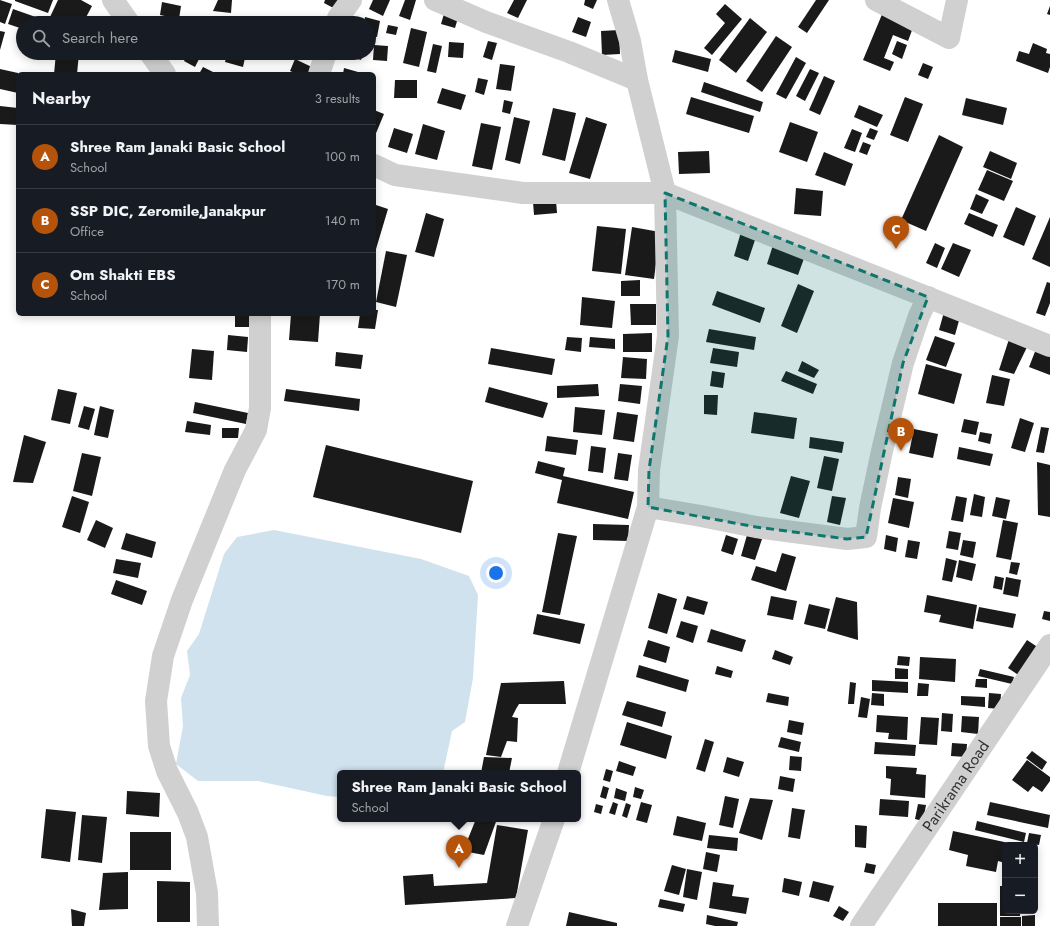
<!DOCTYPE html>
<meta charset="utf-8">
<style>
body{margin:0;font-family:Jost,sans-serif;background:#242831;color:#f1f3f6}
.controls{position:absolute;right:12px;bottom:12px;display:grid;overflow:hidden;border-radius:6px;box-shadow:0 2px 10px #0003}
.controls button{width:36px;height:36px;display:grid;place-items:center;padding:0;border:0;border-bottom:1px solid #363941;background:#171b24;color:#f1f3f6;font:20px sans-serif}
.you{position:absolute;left:496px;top:573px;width:14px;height:14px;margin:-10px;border:3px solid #fff;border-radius:50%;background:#1a73e8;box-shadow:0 0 0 6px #1a73e833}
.badge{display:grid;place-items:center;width:26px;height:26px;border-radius:50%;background:#b45309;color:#fff;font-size:13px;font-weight:700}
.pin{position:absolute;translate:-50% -33px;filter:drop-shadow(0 1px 2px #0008)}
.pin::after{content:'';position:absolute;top:21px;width:14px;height:12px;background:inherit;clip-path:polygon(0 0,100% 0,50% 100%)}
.popup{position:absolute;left:337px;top:770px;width:244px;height:52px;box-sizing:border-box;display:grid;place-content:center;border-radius:6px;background:#171b24;filter:drop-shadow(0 1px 3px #0005);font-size:13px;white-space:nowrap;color:#9ea1a6}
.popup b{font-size:15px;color:#f1f3f6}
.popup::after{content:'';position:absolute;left:50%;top:100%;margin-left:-8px;border:8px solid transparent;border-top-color:#171b24}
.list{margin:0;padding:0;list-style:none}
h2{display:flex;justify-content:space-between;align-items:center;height:52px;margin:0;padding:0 16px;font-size:17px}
h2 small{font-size:13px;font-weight:400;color:#9ea1a6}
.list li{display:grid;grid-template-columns:26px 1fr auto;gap:12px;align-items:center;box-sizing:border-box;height:64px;padding:0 16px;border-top:1px solid #363941}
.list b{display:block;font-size:15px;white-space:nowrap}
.list p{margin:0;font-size:13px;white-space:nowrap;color:#9ea1a6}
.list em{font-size:13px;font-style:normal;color:#9ea1a6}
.icon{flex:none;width:22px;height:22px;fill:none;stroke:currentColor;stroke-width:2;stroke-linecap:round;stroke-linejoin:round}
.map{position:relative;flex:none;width:1050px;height:926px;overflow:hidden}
.search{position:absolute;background:#171b24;box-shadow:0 2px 10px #0003;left:16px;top:16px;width:360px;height:44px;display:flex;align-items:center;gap:10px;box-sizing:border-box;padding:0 14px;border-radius:22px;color:#9ea1a6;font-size:15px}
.panel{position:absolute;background:#171b24;box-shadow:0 2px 10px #0003;left:16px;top:72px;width:360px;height:244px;border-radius:6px}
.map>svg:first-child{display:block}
</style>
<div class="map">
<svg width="1050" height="926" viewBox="0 0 1050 926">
<rect width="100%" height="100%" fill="#fff"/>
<polygon fill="#cfe2ee" points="274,530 421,559 469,576 478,595 473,678 465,722 452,731 443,773 340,773 340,797 327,796 258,781 198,781 176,764 183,726 181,698 190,675 187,651 199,634 224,554 237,537"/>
<g fill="#1a1a1a">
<polygon points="0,0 12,4 5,24 0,22"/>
<polygon points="15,0 53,0 48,13 15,1"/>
<polygon points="58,0 81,0 92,6 83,23 61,23 50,17"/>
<polygon points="218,0 232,0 231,13 213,11"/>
<polygon points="325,0 345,0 339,11 324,3"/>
<polygon points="373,0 390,0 383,16 369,9"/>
<polygon points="405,0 416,0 410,20 399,16"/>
<polygon points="514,0 527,0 518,18 507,13"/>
<polygon points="585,0 597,0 593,9 584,5"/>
<polygon points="816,0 829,0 807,33 798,27"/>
<polygon points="162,2 181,6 179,19 160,15"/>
<polygon points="725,4 742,19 712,55 704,48 725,23 716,14"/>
<polygon points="1050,6 1050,15 1047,14"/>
<polygon points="446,7 460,11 455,28 441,24"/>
<polygon points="13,9 47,21 47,23 23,23 23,29 8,24"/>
<polygon points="883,12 914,25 908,41 893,35 884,58 894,62 890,71 863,60"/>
<polygon points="365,17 380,21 377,37 369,36 369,23 364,23"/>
<polygon points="578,17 591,22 586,37 572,32"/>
<polygon points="750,18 767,32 736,73 719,60"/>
<polygon points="184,19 195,22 195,23 183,23"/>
<polygon points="388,25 398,27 396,35 386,33"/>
<polygon points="411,28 427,32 419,67 403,63"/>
<polygon points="619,30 620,54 602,55 601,31"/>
<polygon points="0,31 5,32 0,50"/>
<polygon points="776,36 792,47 762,92 746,81"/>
<polygon points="488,41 497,43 492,60 483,57"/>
<polygon points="897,41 907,45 902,59 892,54"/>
<polygon points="449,42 464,43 463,58 448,57"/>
<polygon points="1033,43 1047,49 1046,53 1050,54 1050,67 1048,73 1016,61 1019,51 1029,54"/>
<polygon points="433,44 442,46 436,73 427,71"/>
<polygon points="374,45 388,46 387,61 373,60"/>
<polygon points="675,50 711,59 708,72 672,62"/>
<polygon points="56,53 79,53 77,74 54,74"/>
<polygon points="105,53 122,53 118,60"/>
<polygon points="188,53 202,53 195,67 184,61"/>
<polygon points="227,53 246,53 243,67 225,62"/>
<polygon points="353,53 363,53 361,60 352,57"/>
<polygon points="796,57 806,63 786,99 776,94"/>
<polygon points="295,59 316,69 314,74 297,74 290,71"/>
<polygon points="923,63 933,67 928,79 918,75"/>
<polygon points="500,64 515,66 511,91 496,89"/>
<polygon points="203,67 217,74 199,74"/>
<polygon points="344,68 365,74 343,74"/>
<polygon points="0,69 18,73 18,93 0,89"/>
<polygon points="810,69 819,73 805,101 796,96"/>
<polygon points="824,76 835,81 820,115 809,110"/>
<polygon points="478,78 488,80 484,95 475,92"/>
<polygon points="395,80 417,80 417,98 394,98"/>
<polygon points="704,82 763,102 760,112 701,92"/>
<polygon points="442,88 466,95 461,110 437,103"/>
<polygon points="691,97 754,116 749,133 686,114"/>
<polygon points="905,97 923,104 908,142 890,135"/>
<polygon points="966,98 1007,108 1003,125 962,115"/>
<polygon points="504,100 513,102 510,114 502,112"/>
<polygon points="859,105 883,115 877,127 854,117"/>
<polygon points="0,106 18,108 18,125 0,124"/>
<polygon points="553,108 576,113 565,161 542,155"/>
<polygon points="374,110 384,114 374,138"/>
<polygon points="514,117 530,121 520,164 505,160"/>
<polygon points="586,117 607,124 590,179 569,173"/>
<polygon points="790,122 818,132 807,162 779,152"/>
<polygon points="481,123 501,127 492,170 472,166"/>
<polygon points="423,124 445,131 437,160 415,154"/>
<polygon points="394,128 413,134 407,153 388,147"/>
<polygon points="870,128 878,131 874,140 866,137"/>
<polygon points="852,129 862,133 855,152 844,148"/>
<polygon points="939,135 963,147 926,231 901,220"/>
<polygon points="863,142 871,145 867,155 859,152"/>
<polygon points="709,151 710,173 679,174 678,152"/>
<polygon points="990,151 1017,163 1011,179 983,167"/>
<polygon points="824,152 853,164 845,186 815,175"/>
<polygon points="987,170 1013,181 1004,201 978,190"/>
<polygon points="796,188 823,191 821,216 794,214"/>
<polygon points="976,194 989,200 982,214 970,209"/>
<polygon points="556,200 557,213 534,215 533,202"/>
<polygon points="376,205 388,209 376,249 374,248 374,212"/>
<polygon points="1016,207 1036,216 1024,246 1003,237"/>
<polygon points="426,213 444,219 434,257 415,252"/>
<polygon points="969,213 998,225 993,237 964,224"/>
<polygon points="1050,217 1050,267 1032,259"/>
<polygon points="597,226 626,229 621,274 592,271"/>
<polygon points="632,227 660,232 654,279 625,275"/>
<polygon points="741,232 756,237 748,261 734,256"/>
<polygon points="774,242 806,253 798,275 767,264"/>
<polygon points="935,243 945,248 937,268 926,263"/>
<polygon points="953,243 971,250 959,277 941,269"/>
<polygon points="386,251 407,255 396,307 376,302"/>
<polygon points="640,280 640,296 621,296 621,281"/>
<polygon points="1047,282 1050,283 1050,303 1045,316 1036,313"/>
<polygon points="798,284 814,291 797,333 781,326"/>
<polygon points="717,291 765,308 760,323 712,305"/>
<polygon points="582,297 615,301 612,328 580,325"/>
<polygon points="630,304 656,304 656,325 631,325"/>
<polygon points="374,310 378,310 375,329 358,328 360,314 374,314"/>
<polygon points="944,312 960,317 955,335 939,330"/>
<polygon points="235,314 251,315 251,327 235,327"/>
<polygon points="291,314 320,314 318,342 289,340"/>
<polygon points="709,329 756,337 754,350 706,342"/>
<polygon points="652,333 652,352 623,352 623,334"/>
<polygon points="228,335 248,337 247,352 227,350"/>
<polygon points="935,336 955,343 946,367 926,360"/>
<polygon points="1010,336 1029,343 1014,374 999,370"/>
<polygon points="567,337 582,338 581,352 565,350"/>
<polygon points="590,337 615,339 615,349 589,347"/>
<polygon points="1038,344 1050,348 1050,375 1029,367"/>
<polygon points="491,348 555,359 552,375 488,364"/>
<polygon points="713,348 739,352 737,367 710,363"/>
<polygon points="192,349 214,351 212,380 189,378"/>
<polygon points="336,352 363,355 361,369 335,366"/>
<polygon points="623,357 647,359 646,379 621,378"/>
<polygon points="802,361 819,370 814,378 798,371"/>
<polygon points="926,364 962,374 954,404 918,394"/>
<polygon points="712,371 725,373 723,388 710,386"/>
<polygon points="786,371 817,384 813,394 781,381"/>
<polygon points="992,375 1010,379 1004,406 986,403"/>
<polygon points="598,384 599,396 557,398 557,386"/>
<polygon points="620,384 642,386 640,404 618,401"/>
<polygon points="489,387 548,403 543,418 485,402"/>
<polygon points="58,389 77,393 70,424 51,420"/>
<polygon points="286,389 360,399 359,411 284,401"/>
<polygon points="704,395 718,395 717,415 704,414"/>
<polygon points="195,402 248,413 246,424 193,413"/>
<polygon points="84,406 95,409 89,430 78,427"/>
<polygon points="100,406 114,410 108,438 94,435"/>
<polygon points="575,407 605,410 602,435 573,432"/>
<polygon points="617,412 638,415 634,442 613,439"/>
<polygon points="754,412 797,418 794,439 751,433"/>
<polygon points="1020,418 1034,423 1025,452 1011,448"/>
<polygon points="964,419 979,422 976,435 961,432"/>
<polygon points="187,421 211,425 210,435 185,432"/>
<polygon points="1041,427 1049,428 1044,453 1036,452"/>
<polygon points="222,428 239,428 238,438 222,438"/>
<polygon points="914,429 938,434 933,458 909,453"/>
<polygon points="980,432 992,434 990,444 978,441"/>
<polygon points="24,435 46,442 33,483 13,482"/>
<polygon points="547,436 578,440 576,455 545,451"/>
<polygon points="810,437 844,442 842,453 809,448"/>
<polygon points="326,445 473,481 461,533 313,497"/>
<polygon points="591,446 606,448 603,473 588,471"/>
<polygon points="959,447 993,454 990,466 957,459"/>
<polygon points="82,453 101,457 92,496 73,491"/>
<polygon points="618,453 632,455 628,481 614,479"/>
<polygon points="824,456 839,459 832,491 817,488"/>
<polygon points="538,461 565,468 563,476 634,492 628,519 557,503 562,480 535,473"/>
<polygon points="1037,462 1050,465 1050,517 1038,515"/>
<polygon points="791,476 810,481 799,518 780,513"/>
<polygon points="898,477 911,479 908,498 895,495"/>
<polygon points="974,494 985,497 982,517 970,515"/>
<polygon points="72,496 89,502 80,533 62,527"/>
<polygon points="832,496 846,498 840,525 827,522"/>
<polygon points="956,496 967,498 963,522 951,520"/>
<polygon points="996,497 1010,500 1006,519 992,516"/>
<polygon points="893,498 914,502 909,528 888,523"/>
<polygon points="96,520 113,528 105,548 87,540"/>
<polygon points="1003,520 1018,523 1011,560 996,557"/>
<polygon points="593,524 629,525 628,541 593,540"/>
<polygon points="949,531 961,533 958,550 946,548"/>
<polygon points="126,533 156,542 152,558 121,549"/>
<polygon points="558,533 577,536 560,615 542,612"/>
<polygon points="726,535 738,539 733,555 721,551"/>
<polygon points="747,535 762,539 755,560 741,556"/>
<polygon points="886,535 898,538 896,552 884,549"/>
<polygon points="908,540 920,542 917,559 905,557"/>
<polygon points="963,540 976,542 973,558 960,555"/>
<polygon points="782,553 796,557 786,591 751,580 756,566 776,572"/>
<polygon points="946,558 957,561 952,582 942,580"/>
<polygon points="116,559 141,563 138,578 113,573"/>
<polygon points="959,560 976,564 972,581 956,577"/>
<polygon points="1011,562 1020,563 1017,575 1009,573"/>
<polygon points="995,576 1004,578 1002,590 993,588"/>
<polygon points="1006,577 1021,580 1018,597 1003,594"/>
<polygon points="116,580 147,591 142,605 111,594"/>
<polygon points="658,593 677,599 667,634 648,628"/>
<polygon points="927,595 977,605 973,629 939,622 941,615 924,612"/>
<polygon points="687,596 708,602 704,615 683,609"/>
<polygon points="771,596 797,601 793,620 767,615"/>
<polygon points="836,597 857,602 858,640 827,631"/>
<polygon points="809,604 830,609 825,629 804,624"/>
<polygon points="979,607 1016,614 1013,628 976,621"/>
<polygon points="1044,611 1050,612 1050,621 1042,619"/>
<polygon points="537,614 585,624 580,644 533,634"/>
<polygon points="681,621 698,626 693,643 676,637"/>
<polygon points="711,629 746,640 742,652 707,642"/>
<polygon points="648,640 670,647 666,663 643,656"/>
<polygon points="1027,640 1039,648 1020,676 1008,668"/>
<polygon points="775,650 793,657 790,665 772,659"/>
<polygon points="898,656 910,657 909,666 897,665"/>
<polygon points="920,657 956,659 955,682 919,679"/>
<polygon points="639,665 689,680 686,692 636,677"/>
<polygon points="717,666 733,671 731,678 715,674"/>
<polygon points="895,668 908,669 908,679 895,679"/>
<polygon points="980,669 1014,677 1012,684 978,676"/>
<polygon points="976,679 987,679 987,688 975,687"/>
<polygon points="872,680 908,682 908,693 872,691"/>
<polygon points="564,681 566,704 519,704 516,709 512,717 518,718 517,742 507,741 501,757 486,755 501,683"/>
<polygon points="850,682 856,683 854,704 848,704"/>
<polygon points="918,683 929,684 928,696 917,696"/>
<polygon points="768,693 789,697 788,706 766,702"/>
<polygon points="872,693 884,694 884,706 871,705"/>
<polygon points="989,693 1001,694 1000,709 988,708"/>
<polygon points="961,696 985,697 985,707 961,705"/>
<polygon points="861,697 870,699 867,718 858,717"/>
<polygon points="627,701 666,712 662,727 622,715"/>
<polygon points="942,713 953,714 952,732 941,731"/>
<polygon points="877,715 908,717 907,740 888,739 889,733 876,732"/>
<polygon points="962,716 979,717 978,734 961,732"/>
<polygon points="921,717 939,718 937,745 919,744"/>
<polygon points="789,720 804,723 802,735 787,732"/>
<polygon points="627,722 672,736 666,759 620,745"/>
<polygon points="781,737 801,742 799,752 778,747"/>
<polygon points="705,739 714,742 705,772 696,769"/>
<polygon points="875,742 916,745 915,756 874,754"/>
<polygon points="952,743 967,744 966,757 951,756"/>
<polygon points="1032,751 1047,762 1042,770 1026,758"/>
<polygon points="790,756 802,757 801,771 789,770"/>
<polygon points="484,757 512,758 509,773 481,773"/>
<polygon points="727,757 744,762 739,777 723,772"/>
<polygon points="1027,760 1050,777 1050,781 1042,792 1033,786 1028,792 1012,780"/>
<polygon points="619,761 636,767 633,776 616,771"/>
<polygon points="886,766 917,768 916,774 926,775 925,798 890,795 891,779 886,778"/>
<polygon points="606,769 613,771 610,782 603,780"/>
<polygon points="780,776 795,779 793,792 778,789"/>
<polygon points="603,786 609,788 606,799 600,797"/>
<polygon points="635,787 644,790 641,799 633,797"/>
<polygon points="616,788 627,792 625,801 614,798"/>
<polygon points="127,791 160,793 159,817 126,814"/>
<polygon points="725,796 739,799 733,828 719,825"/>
<polygon points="750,798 773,800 762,840 739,833"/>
<polygon points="880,799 909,801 908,817 879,815"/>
<polygon points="613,802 618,804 615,815 609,813"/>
<polygon points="641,802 652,805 647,823 636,820"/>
<polygon points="990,802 1050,815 1048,828 987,815"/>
<polygon points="626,803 631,805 627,818 622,816"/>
<polygon points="596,804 603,806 601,814 594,812"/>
<polygon points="918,804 926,805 923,821 915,819"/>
<polygon points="792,808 805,810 800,839 788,837"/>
<polygon points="46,809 76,812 70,862 41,858"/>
<polygon points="82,815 107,817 102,863 78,860"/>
<polygon points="677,816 706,823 702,841 673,835"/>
<polygon points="476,819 497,819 484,855 463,851"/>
<polygon points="977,821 1026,833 1024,842 975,830"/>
<polygon points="497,825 528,830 516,898 405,905 403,876 433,874 434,886 487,883"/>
<polygon points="855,825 867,826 866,848 855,847"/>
<polygon points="953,831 1009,843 1009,845 1005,845 1005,863 998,861 996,872 966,866 968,855 949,850"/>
<rect x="130" y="832" width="41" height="38"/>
<polygon points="1029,833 1041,835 1039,845 1027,843"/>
<polygon points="709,835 738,838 737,851 707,848"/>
<polygon points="706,852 720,855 717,872 703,869"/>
<polygon points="866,863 876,865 874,874 864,872"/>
<polygon points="672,865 686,869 679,895 664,891"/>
<polygon points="687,869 702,872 697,900 683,897"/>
<polygon points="128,872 128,909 99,910 103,873"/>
<polygon points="784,878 802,882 799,896 782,892"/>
<polygon points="157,881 190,882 190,922 157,922"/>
<polygon points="813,881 834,886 829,902 809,897"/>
<polygon points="713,882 734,885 732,896 749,898 746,914 709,908"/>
<polygon points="1000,886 1005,886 1005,911 1020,911 1020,916 1000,916"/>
<polygon points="660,899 685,904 683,912 658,907"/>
<rect x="938" y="903" width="59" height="23"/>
<polygon points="839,906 849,912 843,921 833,916"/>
<polygon points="71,909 86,913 84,926 72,926"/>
<polygon points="1023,911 1031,911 1031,914 1023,913"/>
<polygon points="569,912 617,923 617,926 566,926"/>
<polygon points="707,915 738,922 737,926 715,926 706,924"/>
<polygon points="1035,915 1035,926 1022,926 1022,916"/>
<rect x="1000" y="917" width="21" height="9"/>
</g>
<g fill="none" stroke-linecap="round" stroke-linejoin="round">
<g stroke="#d0d0d0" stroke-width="22">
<polyline points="113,0 129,23"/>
<polyline points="435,0 486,22 569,52 637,80"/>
<polyline points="876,0 949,38 957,0"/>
<polyline points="336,23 338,18 351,0"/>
<polyline points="150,53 165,74"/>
<polyline points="319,74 326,53"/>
<polyline points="374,165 395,175 523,193 665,193 1050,346"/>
<polyline points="648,507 701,516 756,527 847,539 866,537 870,508 882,451 903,363 919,316 928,297"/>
<polyline points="568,773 648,507 649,470 668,336 665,193 637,80 630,41 618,0"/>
<polyline points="208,926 207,893 197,837 188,813 167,771 159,746 156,701 163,656 182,600 235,470 256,430 260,408 260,314"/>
<polyline points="517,926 554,819"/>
<path id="s1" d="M861,926l189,-281"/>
</g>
</g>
<path fill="#0f766e" fill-opacity="0.2" stroke="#0f766e" stroke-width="3" stroke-dasharray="8 5" stroke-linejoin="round" d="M665,193l263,104 -25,66 -37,174 -19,2 -91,-12 -108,-20 1,-37 19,-134z"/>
<g text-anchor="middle" stroke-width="4" stroke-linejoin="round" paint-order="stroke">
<g font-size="16" fill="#333" stroke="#fff">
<text dy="6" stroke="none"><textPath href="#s1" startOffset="169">Parikrama Road</textPath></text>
</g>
</g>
</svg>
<div class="controls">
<button>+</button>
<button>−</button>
</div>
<div class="you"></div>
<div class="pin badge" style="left:459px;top:868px">A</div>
<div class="popup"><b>Shree Ram Janaki Basic School</b>School</div>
<div class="pin badge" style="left:901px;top:451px">B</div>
<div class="pin badge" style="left:896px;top:249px">C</div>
<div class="search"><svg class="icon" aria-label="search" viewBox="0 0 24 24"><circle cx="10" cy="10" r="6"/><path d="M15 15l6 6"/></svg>Search here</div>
<section class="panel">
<h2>Nearby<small>3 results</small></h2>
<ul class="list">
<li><span class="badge">A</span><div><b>Shree Ram Janaki Basic School</b><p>School</p></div><em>100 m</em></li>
<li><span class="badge">B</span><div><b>SSP DIC, Zeromile,Janakpur</b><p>Office</p></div><em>140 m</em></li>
<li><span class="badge">C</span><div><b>Om Shakti EBS</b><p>School</p></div><em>170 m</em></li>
</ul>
</section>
</div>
